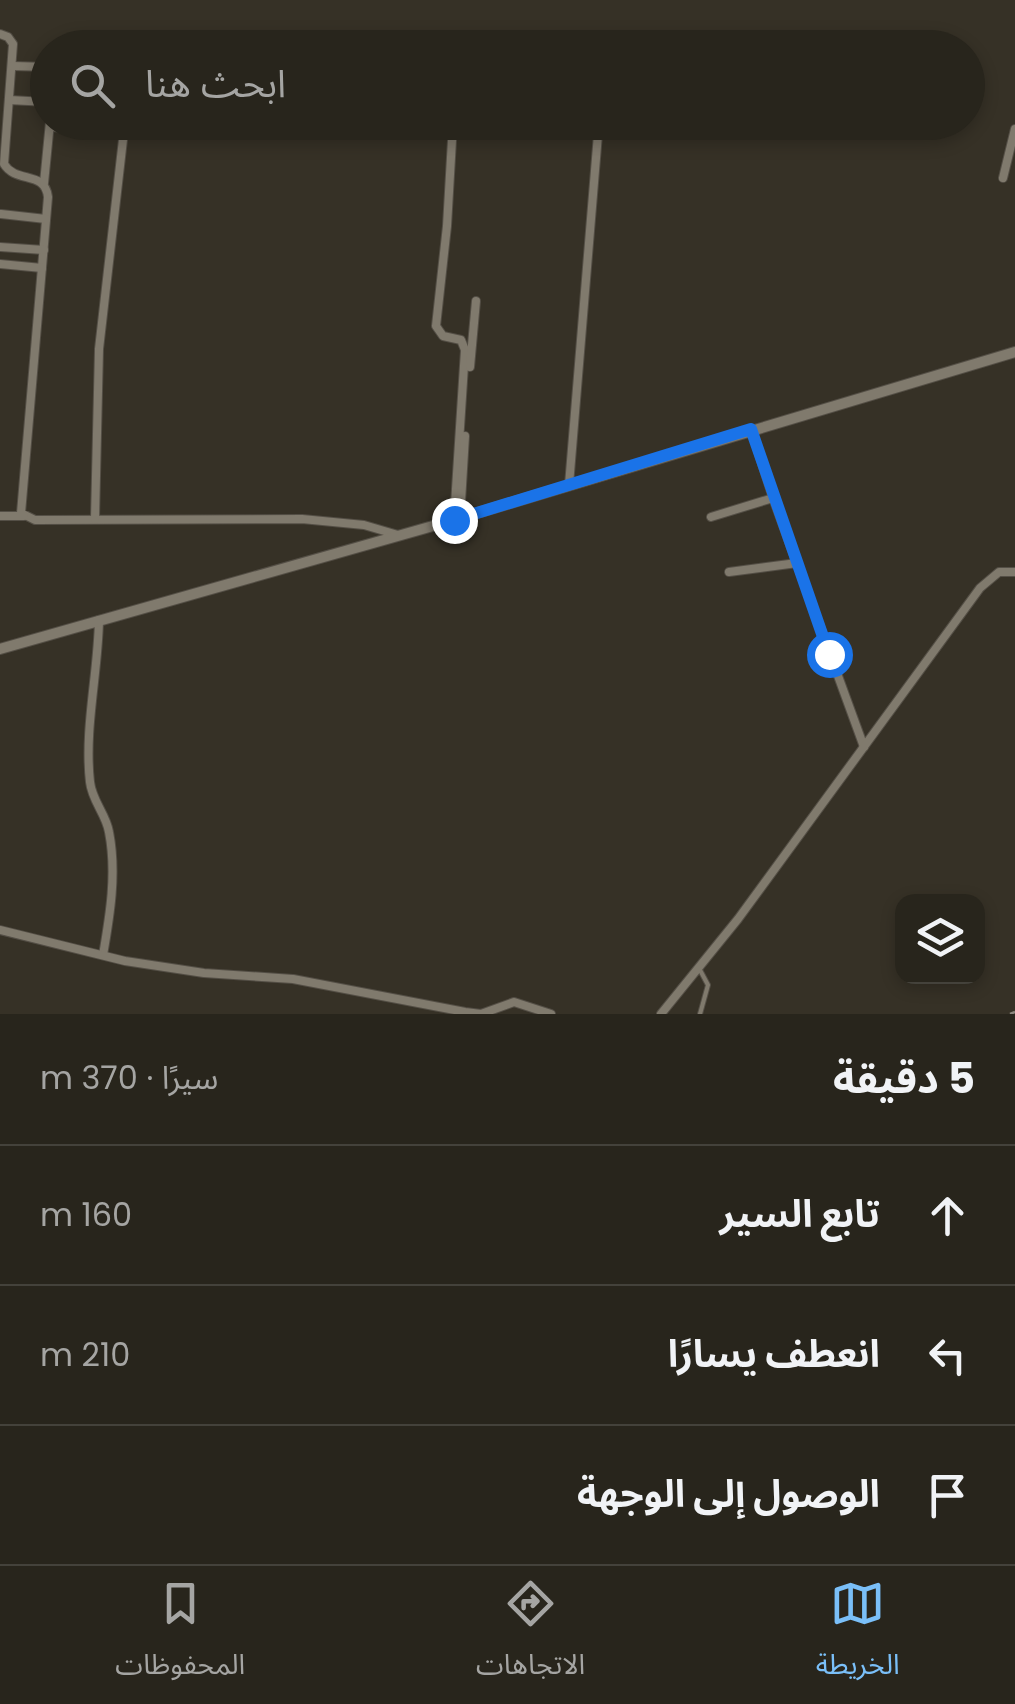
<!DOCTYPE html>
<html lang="ar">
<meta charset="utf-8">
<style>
body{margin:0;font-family:Poppins,"Noto Sans Arabic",sans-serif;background:#302d25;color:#f1f3f6;direction:rtl}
.controls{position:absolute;right:30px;bottom:30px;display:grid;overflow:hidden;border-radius:20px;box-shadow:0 5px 15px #0003}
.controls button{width:90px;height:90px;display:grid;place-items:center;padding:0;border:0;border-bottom:2px solid #44423b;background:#28251c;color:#f1f3f6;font:50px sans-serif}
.stop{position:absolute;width:30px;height:30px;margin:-22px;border:8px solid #1a73e8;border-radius:50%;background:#fff}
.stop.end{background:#1a73e8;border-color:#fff;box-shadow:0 2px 10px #0008}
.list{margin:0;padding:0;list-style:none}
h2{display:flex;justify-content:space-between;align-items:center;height:130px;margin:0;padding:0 40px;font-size:42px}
h2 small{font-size:32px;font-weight:400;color:#a5a5a3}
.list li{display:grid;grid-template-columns:65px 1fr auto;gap:30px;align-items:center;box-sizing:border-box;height:140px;padding:0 40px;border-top:2px solid #44423b}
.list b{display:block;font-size:38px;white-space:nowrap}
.list em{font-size:32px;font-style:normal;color:#a5a5a3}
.icon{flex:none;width:55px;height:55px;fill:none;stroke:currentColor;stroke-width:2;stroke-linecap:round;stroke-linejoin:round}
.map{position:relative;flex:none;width:1015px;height:1014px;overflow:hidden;direction:ltr}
.search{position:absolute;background:#28251c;box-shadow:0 5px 15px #0003;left:30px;right:30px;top:30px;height:110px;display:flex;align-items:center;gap:25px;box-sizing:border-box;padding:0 35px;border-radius:55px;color:#a5a5a3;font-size:38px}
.sheet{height:550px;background:#28251c}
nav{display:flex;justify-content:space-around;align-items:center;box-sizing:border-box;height:140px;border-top:2px solid #44423b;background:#28251c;font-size:28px;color:#a5a5a3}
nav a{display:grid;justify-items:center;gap:5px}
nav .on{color:#7abff8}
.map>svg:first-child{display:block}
</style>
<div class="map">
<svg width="1015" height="1014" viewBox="0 0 1015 1014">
<rect width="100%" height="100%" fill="#363126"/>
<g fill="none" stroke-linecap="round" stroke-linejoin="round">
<g stroke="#544f46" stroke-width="6">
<polyline id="service" points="700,1014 708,985 700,970"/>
</g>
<g stroke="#544f46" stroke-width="10">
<g id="minor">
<path d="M0,34l8,3 5,7 -9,120c12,20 41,6 44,33l-27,316 14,7 267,-1 62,6 34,10"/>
<polyline points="58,48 58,46"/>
<polyline points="12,66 48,67"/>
<polyline points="9,100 48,102"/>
<polyline points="453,123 447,226 436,326 443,336 461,340 465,350 454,520"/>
<polyline points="50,127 124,131"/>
<polyline points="1003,178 1015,129"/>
<polyline points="44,183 50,122"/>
<polyline points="1,214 46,219"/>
<polyline points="0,247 44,250"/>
<polyline points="0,264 42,268"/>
<polyline points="470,367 476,301"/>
<polyline points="751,429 773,498 864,747"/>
<polyline points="569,485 599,122"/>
<polyline points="0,516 24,516"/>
<polyline points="711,517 773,498"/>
<polyline points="460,518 465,436"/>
<polyline points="95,519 99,349 125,122"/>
<polyline points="729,572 797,563"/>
<path d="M99,620c-1,54 -15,109 -9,162 2,19 16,32 19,50 8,41 1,83 -6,123"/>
<polyline points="0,930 125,961 204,973 293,979 465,1012 481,1014 514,1002 551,1014"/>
<polyline points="661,1014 738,919 980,588 999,572 1015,572"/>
</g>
</g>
<g stroke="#544f46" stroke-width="12">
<polyline id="tertiary" points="0,649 454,520 1015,352"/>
</g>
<polyline stroke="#8b867e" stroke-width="2.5" stroke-dasharray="10 5" stroke-linecap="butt" points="1010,1014 1015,1012"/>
<use href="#service" stroke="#807a6d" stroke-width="4"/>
<use href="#minor" stroke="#807a6d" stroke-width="8"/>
<use href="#tertiary" stroke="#807a6d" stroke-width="10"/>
</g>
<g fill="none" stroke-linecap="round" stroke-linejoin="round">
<polyline stroke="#1a73e8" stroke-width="12" points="454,520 751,429 829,654"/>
</g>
</svg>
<div class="controls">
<button><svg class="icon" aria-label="layers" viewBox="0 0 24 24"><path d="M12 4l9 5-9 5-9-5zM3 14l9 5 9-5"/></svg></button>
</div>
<div class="stop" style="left:829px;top:654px"></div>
<div class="stop end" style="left:454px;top:520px"></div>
<div class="search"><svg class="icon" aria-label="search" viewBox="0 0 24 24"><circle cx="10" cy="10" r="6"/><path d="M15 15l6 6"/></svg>ابحث هنا</div>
</div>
<section class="sheet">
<h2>5 دقيقة<small>سيرًا · 370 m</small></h2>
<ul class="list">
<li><svg class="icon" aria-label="ahead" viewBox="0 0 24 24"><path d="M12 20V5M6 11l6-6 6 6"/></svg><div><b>تابع السير</b></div><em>160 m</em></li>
<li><svg class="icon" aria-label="left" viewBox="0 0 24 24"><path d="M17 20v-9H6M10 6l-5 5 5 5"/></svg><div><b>انعطف يسارًا</b></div><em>210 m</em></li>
<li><svg class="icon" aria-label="arrive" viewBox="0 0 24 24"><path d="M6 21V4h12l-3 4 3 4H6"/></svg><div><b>الوصول إلى الوجهة</b></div></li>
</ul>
</section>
<nav>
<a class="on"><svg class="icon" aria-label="map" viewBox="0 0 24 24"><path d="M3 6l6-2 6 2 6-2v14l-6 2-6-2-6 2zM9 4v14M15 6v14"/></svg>الخريطة</a>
<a><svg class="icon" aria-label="directions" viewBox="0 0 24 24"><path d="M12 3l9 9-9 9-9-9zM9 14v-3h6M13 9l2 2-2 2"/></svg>الاتجاهات</a>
<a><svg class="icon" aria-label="saved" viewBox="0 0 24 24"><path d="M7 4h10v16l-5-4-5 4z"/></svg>المحفوظات</a>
</nav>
